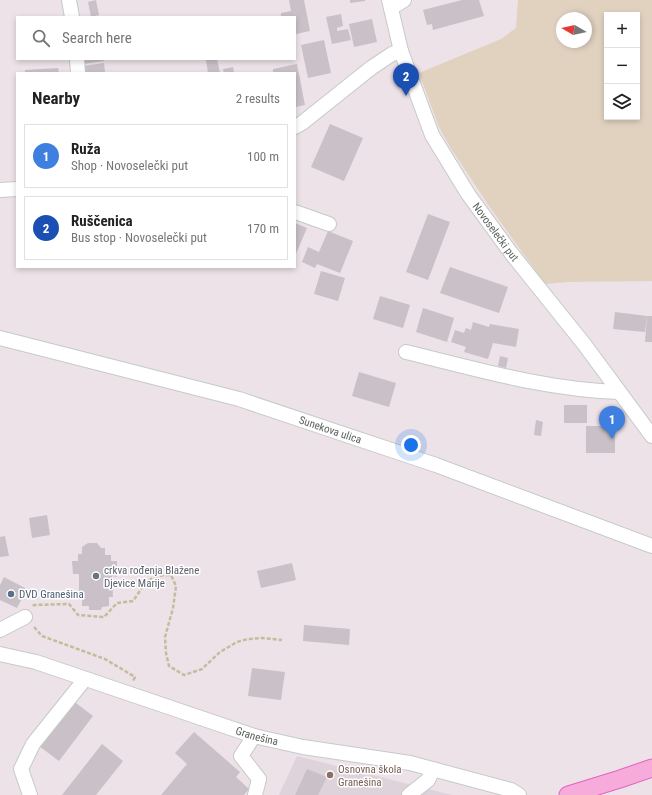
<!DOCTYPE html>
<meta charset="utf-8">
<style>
body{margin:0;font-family:"Roboto Condensed",sans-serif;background:#f2f2f2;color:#222}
.controls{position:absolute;right:12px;top:12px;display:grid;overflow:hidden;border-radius:0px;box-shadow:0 2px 6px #0003}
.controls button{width:36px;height:36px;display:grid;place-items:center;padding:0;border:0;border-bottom:1px solid #e0e0e0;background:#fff;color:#222;font:20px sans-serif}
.compass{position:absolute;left:556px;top:12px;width:36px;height:36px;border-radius:50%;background:#fff;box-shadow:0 2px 6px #0003;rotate:279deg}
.you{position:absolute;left:411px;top:445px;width:14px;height:14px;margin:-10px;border:3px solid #fff;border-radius:50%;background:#1a73e8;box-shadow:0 0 0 6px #1a73e833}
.badge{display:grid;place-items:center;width:26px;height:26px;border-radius:50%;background:#9d3bd8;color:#fff;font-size:13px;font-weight:700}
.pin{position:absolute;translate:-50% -33px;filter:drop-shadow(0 1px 2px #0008)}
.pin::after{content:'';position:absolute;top:21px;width:14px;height:12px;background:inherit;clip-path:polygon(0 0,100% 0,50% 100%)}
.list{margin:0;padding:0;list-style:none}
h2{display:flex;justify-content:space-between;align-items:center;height:52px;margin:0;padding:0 16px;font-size:17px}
h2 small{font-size:13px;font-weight:400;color:#767676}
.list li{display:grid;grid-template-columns:26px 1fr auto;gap:12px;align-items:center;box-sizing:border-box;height:64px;margin:0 8px 8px;padding:0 8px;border:1px solid #e0e0e0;border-radius:0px}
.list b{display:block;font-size:15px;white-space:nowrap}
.list p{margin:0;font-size:13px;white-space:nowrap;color:#767676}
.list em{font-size:13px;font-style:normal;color:#767676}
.icon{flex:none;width:22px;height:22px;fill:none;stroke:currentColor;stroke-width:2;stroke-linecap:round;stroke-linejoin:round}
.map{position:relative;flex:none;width:652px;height:795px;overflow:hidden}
.search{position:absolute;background:#fff;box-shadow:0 2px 6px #0003;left:16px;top:16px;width:280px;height:44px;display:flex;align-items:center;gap:10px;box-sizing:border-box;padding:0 14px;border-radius:0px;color:#767676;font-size:15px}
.panel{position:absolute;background:#fff;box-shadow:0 2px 6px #0003;left:16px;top:72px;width:280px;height:196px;border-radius:0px}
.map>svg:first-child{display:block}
</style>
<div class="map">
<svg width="652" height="795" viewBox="0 0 652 795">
<rect width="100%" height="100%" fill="#ece2e8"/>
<polygon fill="#ded3db" points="297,756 452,795 279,795"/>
<path fill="#e1d2c0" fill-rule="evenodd" d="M518,0h134v281l-84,1 -23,2 -56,-78 -39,-59 -11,-20 -20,-54 82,-34 15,-11zM607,15h30v102h-30zM562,18h24v24h-24z"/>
<g fill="#c9c0c8">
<polygon points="96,0 99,15 91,17 88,2"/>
<polygon points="289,0 304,0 310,31 296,34 295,17 281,17 281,13 291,11"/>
<polygon points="350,0 365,0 365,1 350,3"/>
<polygon points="462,0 479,0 484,16 433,30 432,24 427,25 423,10"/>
<polygon points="341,14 343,26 337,28 337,31 348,29 351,40 332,44 326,17"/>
<polygon points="372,19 377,42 354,47 349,24"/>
<polygon points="324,40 331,73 308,78 301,45"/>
<polygon points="83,59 104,59 104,61 84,64"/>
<polygon points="211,59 217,59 220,73 208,73 206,60"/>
<polygon points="104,63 105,73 85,73 84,66"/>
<polygon points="297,64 305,105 295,107 295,73 273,73 273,69"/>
<polygon points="233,67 234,73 224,73 223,69"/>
<polygon points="58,68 59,73 25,73 25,70"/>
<polygon points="330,124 363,138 344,181 311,167"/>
<polygon points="428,214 450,222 428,280 406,272"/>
<polygon points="295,223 307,228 295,256"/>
<polygon points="328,231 353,241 340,273 317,264 315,268 302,262 308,247 319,252"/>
<polygon points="450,267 508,287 499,313 440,293"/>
<polygon points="321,271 345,278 338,301 314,294"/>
<polygon points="380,296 410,305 403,328 373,319"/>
<polygon points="423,308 454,318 447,342 416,332"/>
<polygon points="615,312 647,316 645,332 613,329"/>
<polygon points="647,316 652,316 652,342 645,342"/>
<polygon points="473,322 489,327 490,324 519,329 516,347 493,343 488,359 464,352 466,347 451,342 455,330 464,333 466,328 471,330"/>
<polygon points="500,356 508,358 506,368 498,366"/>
<polygon points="359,372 396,383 389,407 352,396"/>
<rect x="564" y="405" width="23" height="18"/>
<polygon points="536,420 543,422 541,436 534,435"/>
<rect x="586" y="426" width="29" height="27"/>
<polygon points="47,515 50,535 32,538 29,518"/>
<polygon points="5,536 9,556 0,557 0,537"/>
<polygon points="88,543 97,543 101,548 105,548 105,555 111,555 111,561 117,561 117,577 112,576 113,597 109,597 109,606 102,607 101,610 89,610 89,606 82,606 82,598 79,598 79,574 73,574 72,561 78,561 78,554 82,554 82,547"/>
<polygon points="292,563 296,580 261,588 257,571"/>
<polygon points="4,577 27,589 17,608 0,600 0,585"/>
<polygon points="304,625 350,629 349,645 303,641"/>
<polygon points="252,668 285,672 281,700 248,696"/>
<polygon points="72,700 93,716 59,761 39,746"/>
<polygon points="194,732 240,772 236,777 249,789 244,795 161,795 187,764 175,753"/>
<polygon points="102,744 123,761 96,795 62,795"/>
<polygon points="307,769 327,777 318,795 295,795"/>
</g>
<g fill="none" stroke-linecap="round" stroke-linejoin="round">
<g stroke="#c5cbc6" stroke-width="16">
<g id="minor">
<polyline points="69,0 72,17"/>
<path id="s1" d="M389,0l12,51 31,84 36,59 43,59 73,91 68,92"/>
<polyline points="391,8 404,0"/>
<polyline points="77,59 78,73"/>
<polyline points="295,127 302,123 371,68 392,54 401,51"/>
<polyline points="0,190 17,189"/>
<polyline points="295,212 329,224"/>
<path id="s2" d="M0,338l239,61 197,66 216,81"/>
<path d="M406,352c70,17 141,38 213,40"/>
<polyline points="0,630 25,617"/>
<path id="s3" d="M0,654l36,8 218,74 49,11 107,16 101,27 8,5"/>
<polyline points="254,736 241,756 259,779 255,795"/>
<polyline points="30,795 21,769 33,744 85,679"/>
<polyline points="409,795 428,780 433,769"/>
</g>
</g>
<g stroke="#e363c2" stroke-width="19">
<polyline id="major" points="568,795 620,779 652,768"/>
</g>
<g stroke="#c4bd9c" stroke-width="2.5" stroke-dasharray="4 2" stroke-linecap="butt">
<path d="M33,606l1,-1 35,-1 9,11 26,2 13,-14 16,-2c12,-17 14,-26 38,-26l5,11 -3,22 -8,29 1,16 3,13 15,9 18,-6 18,-17 17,-10 11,-3 14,-1 20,2"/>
<polyline points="34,627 42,636 105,659 135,677 133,681"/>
</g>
<use href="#minor" stroke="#fff" stroke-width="14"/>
<use href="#major" stroke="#f7abda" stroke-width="17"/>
</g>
<circle fill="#6b7280" stroke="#fff" stroke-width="1.5" cx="96" cy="576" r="4"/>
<circle fill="#5c6f8a" stroke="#fff" stroke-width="1.5" cx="11" cy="594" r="4"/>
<circle fill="#8d6e63" stroke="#fff" stroke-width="1.5" cx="330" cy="775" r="4"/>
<g text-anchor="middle" stroke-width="3" stroke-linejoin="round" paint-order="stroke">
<g font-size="11" fill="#5a615b" stroke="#fff">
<text dy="4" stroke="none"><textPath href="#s1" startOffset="258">Novoselečki put</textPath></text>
<text dy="4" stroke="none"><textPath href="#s2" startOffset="343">Sunekova ulica</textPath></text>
<text dy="4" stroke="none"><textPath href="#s3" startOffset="270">Granešina</textPath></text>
</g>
<g font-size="11" fill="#5b616d" stroke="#fff" text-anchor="start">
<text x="104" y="574">crkva rođenja Blažene<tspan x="104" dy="13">Djevice Marije</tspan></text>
</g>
<g font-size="11" fill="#4e5e75" stroke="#fff" text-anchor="start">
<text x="19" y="598">DVD Granešina</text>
</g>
<g font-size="11" fill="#785e54" stroke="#fff" text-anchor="start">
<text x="338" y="773">Osnovna škola<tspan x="338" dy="13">Granešina</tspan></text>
</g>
</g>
</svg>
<div class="controls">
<button>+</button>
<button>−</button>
<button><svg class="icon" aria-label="layers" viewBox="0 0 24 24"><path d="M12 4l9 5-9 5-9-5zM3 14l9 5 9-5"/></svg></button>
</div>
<svg class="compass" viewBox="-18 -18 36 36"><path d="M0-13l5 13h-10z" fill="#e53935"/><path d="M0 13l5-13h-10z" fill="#767676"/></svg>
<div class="you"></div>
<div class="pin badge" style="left:612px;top:439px;background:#3f7fe0">1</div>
<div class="pin badge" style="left:406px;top:96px;background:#1a4fb4">2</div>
<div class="search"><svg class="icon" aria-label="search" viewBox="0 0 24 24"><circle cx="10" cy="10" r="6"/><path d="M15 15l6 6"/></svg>Search here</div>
<section class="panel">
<h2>Nearby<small>2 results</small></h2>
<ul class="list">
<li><span class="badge" style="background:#3f7fe0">1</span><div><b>Ruža</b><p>Shop · Novoselečki put</p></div><em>100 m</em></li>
<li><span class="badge" style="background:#1a4fb4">2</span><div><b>Ruščenica</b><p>Bus stop · Novoselečki put</p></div><em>170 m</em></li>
</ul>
</section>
</div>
